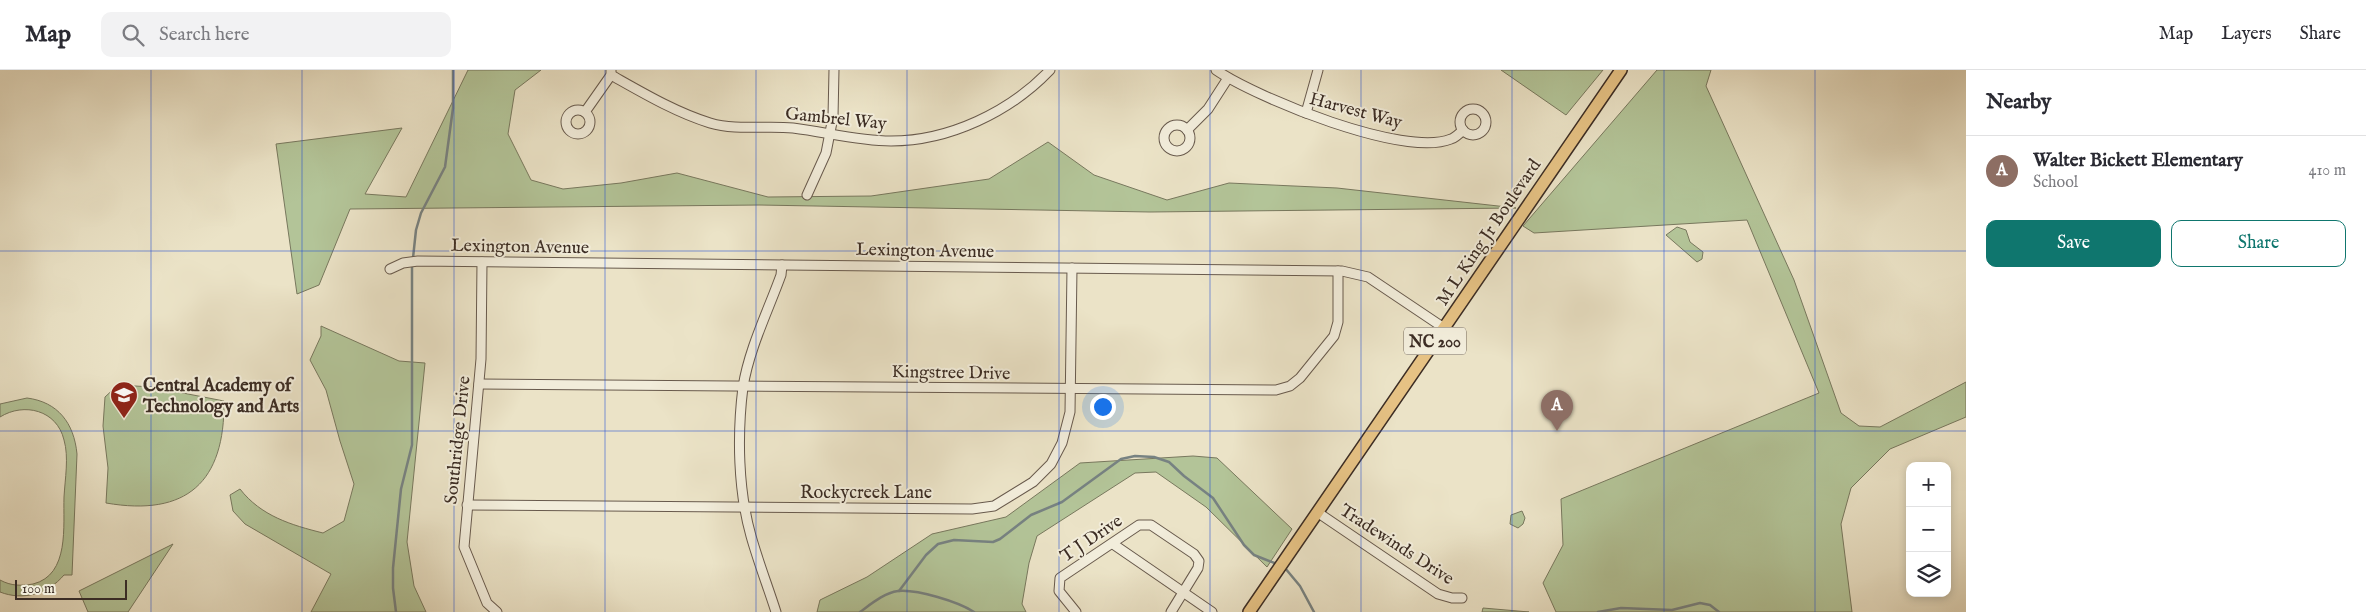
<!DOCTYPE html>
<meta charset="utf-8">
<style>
body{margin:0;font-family:"IM FELL English",serif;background:#f2f2f3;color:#2b2b33}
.controls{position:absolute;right:15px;bottom:15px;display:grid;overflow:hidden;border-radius:10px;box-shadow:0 2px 8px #0003}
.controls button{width:45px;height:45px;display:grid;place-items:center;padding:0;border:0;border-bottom:1px solid #e1e1e2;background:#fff;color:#2b2b33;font:25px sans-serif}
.scale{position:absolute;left:15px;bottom:12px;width:112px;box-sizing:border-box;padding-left:5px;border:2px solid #3c2d24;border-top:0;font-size:14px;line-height:18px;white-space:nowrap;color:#3c2d24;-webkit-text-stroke:4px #f2eddb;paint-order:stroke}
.you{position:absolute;left:1102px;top:336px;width:18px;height:18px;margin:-12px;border:4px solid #fff;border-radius:50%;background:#1a73e8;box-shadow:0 0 0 8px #1a73e833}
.badge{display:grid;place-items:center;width:32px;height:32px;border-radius:50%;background:#0f766e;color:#fff;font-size:16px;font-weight:700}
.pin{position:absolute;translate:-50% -41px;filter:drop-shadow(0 1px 2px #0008)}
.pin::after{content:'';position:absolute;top:26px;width:18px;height:15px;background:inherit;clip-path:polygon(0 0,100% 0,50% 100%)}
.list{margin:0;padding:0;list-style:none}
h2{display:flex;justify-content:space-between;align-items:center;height:65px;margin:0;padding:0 20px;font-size:21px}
h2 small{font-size:16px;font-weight:400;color:#7c7c81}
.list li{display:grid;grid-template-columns:32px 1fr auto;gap:15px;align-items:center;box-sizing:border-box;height:70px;padding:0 20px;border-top:1px solid #e1e1e2}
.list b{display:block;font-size:19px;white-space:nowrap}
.list p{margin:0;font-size:16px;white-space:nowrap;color:#7c7c81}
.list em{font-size:16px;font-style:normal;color:#7c7c81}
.actions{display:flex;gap:10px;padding:15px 20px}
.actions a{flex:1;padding:11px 0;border:1px solid #0f766e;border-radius:10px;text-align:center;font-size:18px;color:#0f766e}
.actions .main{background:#0f766e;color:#fff}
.icon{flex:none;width:28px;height:28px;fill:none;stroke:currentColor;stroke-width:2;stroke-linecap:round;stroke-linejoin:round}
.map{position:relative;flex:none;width:1966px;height:542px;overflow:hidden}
header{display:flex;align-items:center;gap:30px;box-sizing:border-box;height:70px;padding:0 25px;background:#fff;border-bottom:1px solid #e1e1e2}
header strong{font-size:24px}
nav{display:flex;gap:28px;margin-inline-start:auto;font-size:18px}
.search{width:350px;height:45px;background:#f2f2f3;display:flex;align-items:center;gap:12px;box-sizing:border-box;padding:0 18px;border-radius:10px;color:#7c7c81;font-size:19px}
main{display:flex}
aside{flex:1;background:#fff}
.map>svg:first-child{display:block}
</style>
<header>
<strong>Map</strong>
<div class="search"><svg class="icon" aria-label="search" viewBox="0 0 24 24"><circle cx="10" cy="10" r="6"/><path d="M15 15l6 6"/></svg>Search here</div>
<nav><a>Map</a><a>Layers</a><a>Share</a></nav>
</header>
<main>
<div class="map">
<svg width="1966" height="542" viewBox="0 0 1966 542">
<rect width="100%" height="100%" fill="#ebe3c7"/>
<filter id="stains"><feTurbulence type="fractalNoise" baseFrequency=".004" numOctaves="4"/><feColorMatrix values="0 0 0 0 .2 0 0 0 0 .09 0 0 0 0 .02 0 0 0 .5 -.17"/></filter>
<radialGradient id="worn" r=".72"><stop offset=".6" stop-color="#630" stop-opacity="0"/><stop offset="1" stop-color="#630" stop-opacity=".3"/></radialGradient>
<g fill="#b3c498" stroke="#78785e">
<polygon points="468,0 541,0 515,20 508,64 531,110 563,119 621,113 677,103 768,127 871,126 989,109 1048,72 1094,105 1167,130 1229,113 1337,118 1516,138 1150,142 759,135 350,139 319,215 297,224 276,74 402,58 365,124 406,127"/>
<polygon points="1501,0 1603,0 1566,45"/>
<polygon points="1657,0 1711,0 1706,16 1794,210 1841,343 1859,356 1880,357 1966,312 1966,347 1890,379 1851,418 1841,454 1852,542 1556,542 1543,513 1563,475 1561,429 1819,323 1747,150 1534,163 1523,156"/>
<polygon points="1677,157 1686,160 1690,172 1703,182 1702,189 1697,192 1666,165"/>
<path d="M321,256l78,35 26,2 -18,179 7,44 12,26h-115l20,-38 -86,-50 -12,-13 -3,-16 10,-6c21,27 51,36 83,44l21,-12 10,-37 -14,-43 -14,-51 -16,-30 11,-24z"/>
<path d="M118,315l34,2 72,14c1,81 -37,116 -118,102l2,-35 -5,-42 2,-29z"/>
<path d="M27,328c31,4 47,25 50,56l-5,121h-8c-16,19 -41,26 -64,17v-12c11,6 21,6 33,4 37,-9 30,-59 31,-87 1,-18 5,-40 0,-57 -7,-30 -40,-38 -64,-23v-13z"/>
<polygon points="1193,386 1217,388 1292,459 1267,497 1206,437 1156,402 1135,403 1037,466 1029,493 1022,534 1026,542 817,542 820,530 867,507 932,464 1006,447 1080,393"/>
<polygon points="1522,441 1525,448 1523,454 1518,458 1510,454 1511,445"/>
<polygon points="173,474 128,542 88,542 79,521"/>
<polygon points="1483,538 1529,542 1482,542"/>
</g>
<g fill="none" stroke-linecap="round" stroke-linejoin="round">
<g stroke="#778282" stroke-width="2.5">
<polyline points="413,188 416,160 421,143 445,97 453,38 453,0"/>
<polyline points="1285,498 1300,516 1314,542"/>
<polyline points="899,521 926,485 938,474 954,470 993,472 1000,469 1031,445 1062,432 1121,389 1135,386 1154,387 1169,392 1184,406 1213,428 1244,475 1254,485 1277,494"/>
<polyline points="396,542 393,518 393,498 401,419 412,375 412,194"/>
<path d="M860,542c11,-8 24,-19 38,-21 19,-2 61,11 76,21"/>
<polyline points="1598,542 1621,538 1672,540 1700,533 1710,535 1719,542"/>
</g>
<g stroke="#685a4d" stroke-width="11">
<g id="minor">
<path d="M1216,0c41,28 188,88 235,69 4,-1 9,-6 12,-9"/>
<path d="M611,5c32,18 64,37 99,48 27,8 55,2 83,5 33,4 65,13 98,13 58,0 119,-29 159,-71"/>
<circle cx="1473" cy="52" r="13"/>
<circle cx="578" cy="52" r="12"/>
<polyline points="585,42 611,5 611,0"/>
<polyline points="1306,43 1318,0"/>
<circle cx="1177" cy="68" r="13"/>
<polyline points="1187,60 1208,39 1228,8"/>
<polyline points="807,125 826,83 833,47 834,0"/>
<polyline points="482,192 481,289 464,477 487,533 497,542"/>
<polyline points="390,199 403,193 418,191 1342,201 1368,207 1444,258"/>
<polyline points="479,314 1276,320 1290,316 1300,308 1334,266 1338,252 1338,201"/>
<polyline points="467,435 972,439 994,436 1033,412 1051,394 1062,373 1070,342 1072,198"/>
<polyline points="1317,442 1438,524 1452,528 1462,528"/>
<polyline points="1113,474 1212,542"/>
<path d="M776,542c-8,-25 -18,-51 -25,-76 -13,-46 -14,-101 -8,-149 6,-38 25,-76 38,-112l1,-10"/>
<polyline points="1076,542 1059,521 1060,508 1139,455 1151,455 1194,484 1199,491 1198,498 1171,542"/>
</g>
</g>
<g stroke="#3c2d24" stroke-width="14">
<polyline id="major" points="1249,542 1621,0"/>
</g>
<use href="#minor" stroke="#f2eddb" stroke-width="9"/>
<use href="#major" stroke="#e6c284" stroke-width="11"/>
</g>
<path fill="none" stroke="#1d4ed8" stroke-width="1" stroke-opacity="0.55" d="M151,0v542M302,0v542M454,0v542M605,0v542M756,0v542M907,0v542M1059,0v542M1210,0v542M1361,0v542M1512,0v542M1664,0v542M1815,0v542M0,181h1966M0,361h1966"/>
<defs>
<g id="school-pin" transform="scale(1.4375)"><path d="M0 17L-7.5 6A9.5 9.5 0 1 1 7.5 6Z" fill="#8f2418" stroke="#f2eddb"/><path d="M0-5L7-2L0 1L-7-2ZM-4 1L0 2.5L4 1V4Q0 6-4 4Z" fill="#fff"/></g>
</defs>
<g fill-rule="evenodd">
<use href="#school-pin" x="124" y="325"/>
</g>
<g text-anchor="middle" stroke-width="4" stroke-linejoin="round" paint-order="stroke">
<rect fill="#f2eddb" stroke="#73675b" stroke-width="1" x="1404" y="257.5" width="62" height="27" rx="4"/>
<g font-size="16" font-weight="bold" fill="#3c2d24">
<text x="1435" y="277">NC 200</text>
</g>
<g font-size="18" fill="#3c2d24" stroke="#f2eddb">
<text transform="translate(1356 40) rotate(15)" y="6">Harvest Way</text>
<text transform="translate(836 48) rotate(6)" y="6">Gambrel Way</text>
<text transform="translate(1488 162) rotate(-56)" y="6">M L King Jr Boulevard</text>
<text transform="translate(520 176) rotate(1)" y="6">Lexington Avenue</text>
<text transform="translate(925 180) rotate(1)" y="6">Lexington Avenue</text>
<text transform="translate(951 302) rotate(1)" y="6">Kingstree Drive</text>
<text transform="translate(457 370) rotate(-84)" y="6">Southridge Drive</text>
<text x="866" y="428">Rockycreek Lane</text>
<text transform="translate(1091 468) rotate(-34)" y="6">T J Drive</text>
<text transform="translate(1397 474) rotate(33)" y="6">Tradewinds Drive</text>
</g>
<g font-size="18" font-weight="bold" fill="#3c2d24" stroke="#f2eddb" text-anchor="start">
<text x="143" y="321">Central Academy of<tspan x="143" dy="21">Technology and Arts</tspan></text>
</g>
</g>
<rect width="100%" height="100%" filter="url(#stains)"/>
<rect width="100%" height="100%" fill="url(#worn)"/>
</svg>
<div class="controls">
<button>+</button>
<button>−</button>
<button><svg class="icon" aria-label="layers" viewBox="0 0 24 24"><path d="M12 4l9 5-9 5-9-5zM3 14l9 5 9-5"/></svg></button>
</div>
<div class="scale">100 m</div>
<div class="you"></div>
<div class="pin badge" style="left:1557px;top:361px;background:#8d6e63">A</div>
</div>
<aside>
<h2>Nearby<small></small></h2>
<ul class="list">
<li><span class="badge" style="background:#8d6e63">A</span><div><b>Walter Bickett Elementary</b><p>School</p></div><em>410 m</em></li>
</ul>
<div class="actions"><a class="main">Save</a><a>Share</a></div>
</aside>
</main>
